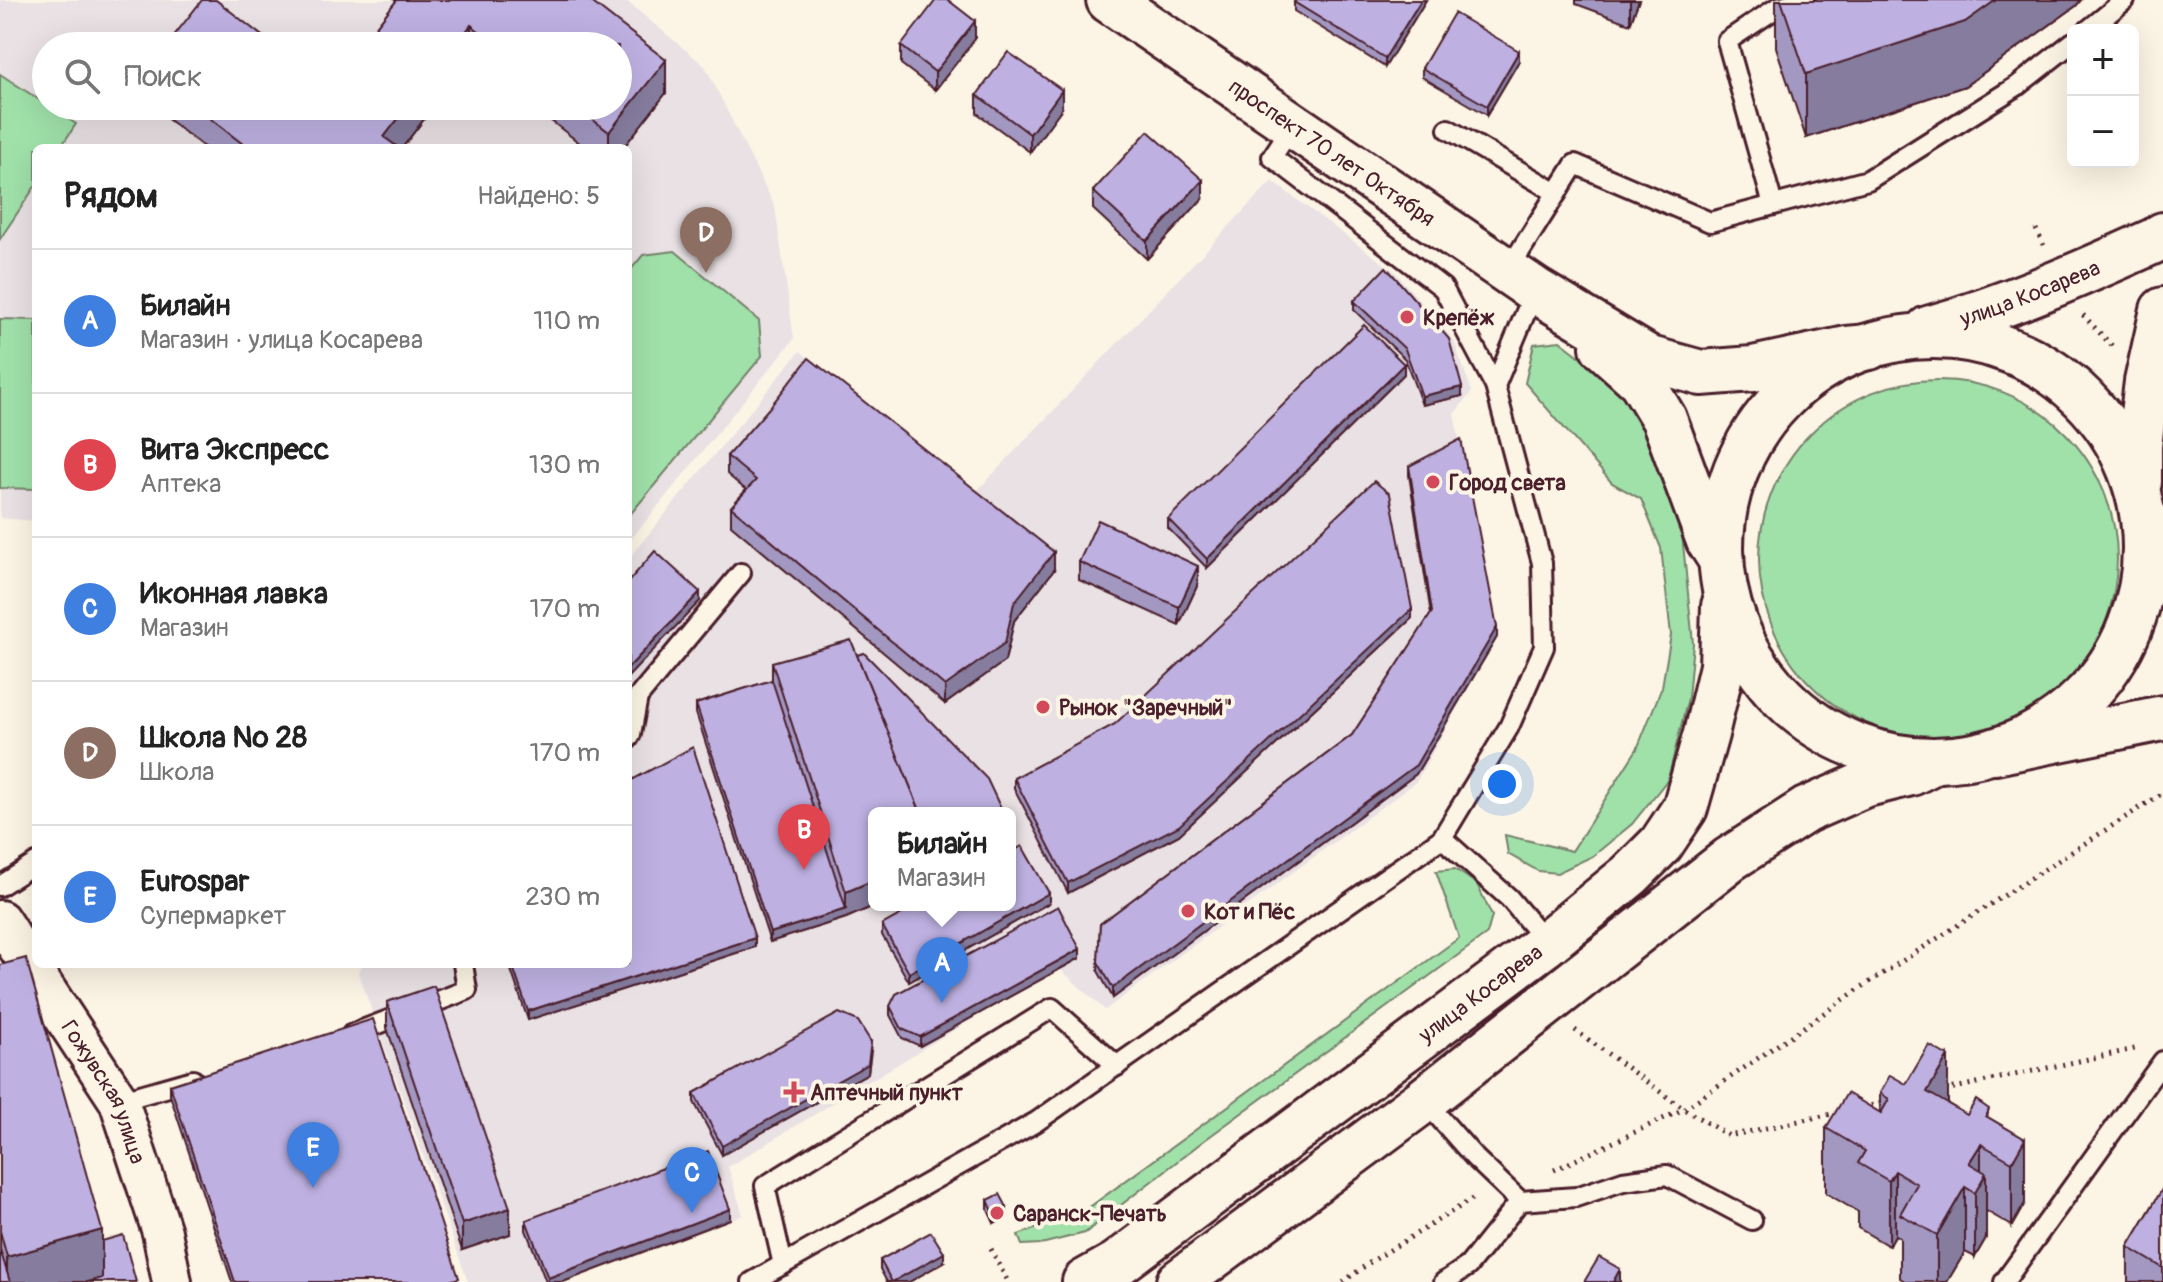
<!DOCTYPE html>
<html lang="ru">
<meta charset="utf-8">
<style>
body{margin:0;font-family:Pangolin,sans-serif;background:#f2f2f2;color:#222}
.controls{position:absolute;right:24px;top:24px;display:grid;overflow:hidden;border-radius:12px;box-shadow:0 8px 32px #0002}
.controls button{width:72px;height:72px;display:grid;place-items:center;padding:0;border:0;border-bottom:2px solid #e0e0e0;background:#fff;color:#222;font:40px sans-serif}
.you{position:absolute;left:1502px;top:784px;width:28px;height:28px;margin:-20px;border:6px solid #fff;border-radius:50%;background:#1a73e8;box-shadow:0 0 0 12px #1a73e833}
.badge{display:grid;place-items:center;width:52px;height:52px;border-radius:50%;background:#7c3aed;color:#fff;font-size:26px;font-weight:700}
.pin{position:absolute;translate:-50% -66px;filter:drop-shadow(0 2px 4px #0008)}
.pin::after{content:'';position:absolute;top:42px;width:28px;height:24px;background:inherit;clip-path:polygon(0 0,100% 0,50% 100%)}
.popup{position:absolute;left:868px;top:807px;width:148px;height:104px;box-sizing:border-box;display:grid;place-content:center;border-radius:12px;background:#fff;filter:drop-shadow(0 2px 6px #0005);font-size:26px;white-space:nowrap;color:#767676}
.popup b{font-size:30px;color:#222}
.popup::after{content:'';position:absolute;left:50%;top:100%;margin-left:-16px;border:16px solid transparent;border-top-color:#fff}
.list{margin:0;padding:0;list-style:none}
h2{display:flex;justify-content:space-between;align-items:center;height:104px;margin:0;padding:0 32px;font-size:34px}
h2 small{font-size:26px;font-weight:400;color:#767676}
.list li{display:grid;grid-template-columns:52px 1fr auto;gap:24px;align-items:center;box-sizing:border-box;height:144px;padding:0 32px;border-top:2px solid #e0e0e0}
.list b{display:block;font-size:30px;white-space:nowrap}
.list p{margin:0;font-size:26px;white-space:nowrap;color:#767676}
.list em{font-size:26px;font-style:normal;color:#767676}
.icon{flex:none;width:44px;height:44px;fill:none;stroke:currentColor;stroke-width:2;stroke-linecap:round;stroke-linejoin:round}
.map{position:relative;flex:none;width:2163px;height:1282px;overflow:hidden}
.search{position:absolute;background:#fff;box-shadow:0 8px 32px #0002;left:32px;top:32px;width:600px;height:88px;display:flex;align-items:center;gap:20px;box-sizing:border-box;padding:0 28px;border-radius:44px;color:#767676;font-size:30px}
.panel{position:absolute;background:#fff;box-shadow:0 8px 32px #0002;left:32px;top:144px;width:600px;height:824px;border-radius:12px}
.map>svg:first-child{display:block}
</style>
<div class="map">
<svg width="2163" height="1282" viewBox="0 0 2163 1282">
<rect width="100%" height="100%" fill="#fcf5e5"/>
<filter id="ink" filterUnits="userSpaceOnUse"><feTurbulence type="fractalNoise" baseFrequency=".0125" numOctaves="2"/><feDisplacementMap in="SourceGraphic" scale="16" xChannelSelector="R" yChannelSelector="G"/><feConvolveMatrix kernelMatrix="1 2 1 2 8 2 1 2 1" color-interpolation-filters="sRGB"/></filter>
<g filter="url(#ink)">
<g fill="#e9e1e4" fill-rule="evenodd">
<path d="M0,0h625l80,66 70,141 19,132 -166,204v-395h-592v373l-36,-3zM46,46h572v60h-572z"/>
<path d="M1272,181l123,91 59,69 18,51 -18,22 45,218 -83,150 -311,228 -47,-43 -330,200 15,48 -194,67h-81l-110,-310 5,-8h265v-405l172,-208 174,143zM874,813h136v92h-136z"/>
</g>
<g fill="#a0e1aa" stroke="#75806a" stroke-width="2">
<polygon points="0,74 76,124 60,148 36,148 36,185 0,239"/>
<polygon points="675,251 759,321 762,356 628,517 628,273 643,255"/>
<polygon points="0,319 36,320 36,489 0,488"/>
<polygon points="1560,341 1635,399 1681,524 1693,643 1688,698 1668,779 1632,824 1593,856 1557,873 1538,871 1508,854 1505,835 1572,851 1637,749 1662,687 1671,635 1661,548 1641,499 1612,483 1525,383 1534,344"/>
<circle cx="1938" cy="559" r="179"/>
<polygon points="1455,869 1477,884 1492,916 1487,934 1202,1142 1085,1233 1041,1244 1022,1245 1018,1235 1084,1211 1459,938 1436,871"/>
</g>
<g fill="none" stroke-linecap="round" stroke-linejoin="round">
<g stroke="#4a1f2b" stroke-width="24">
<g id="service">
<polyline points="2088,30 2125,0"/>
<polyline points="1293,125 1272,157 1443,288 1495,386"/>
<polyline points="1448,129 1557,193"/>
<polyline points="1773,205 1727,41 1778,7 1805,0"/>
<polyline points="1507,272 1575,164 1710,222 1868,180 2017,86 2073,42"/>
<polyline points="628,739 631,734 638,697 741,573"/>
<polyline points="1442,838 1509,898 1547,943"/>
<polyline points="0,886 36,863"/>
<polyline points="352,1034 467,990 463,964"/>
<polyline points="1424,1100 1475,1158 1520,1201 1576,1197 1623,1181 1667,1175 1752,1220"/>
<polyline points="119,1101 193,1080"/>
<polyline points="783,1265 765,1186 1052,1008 1117,1066"/>
<polyline points="752,1282 1036,1122 1442,838 1509,727 1544,647 1542,563 1495,386 1535,290"/>
<polyline points="1444,1282 1468,1266 1520,1201"/>
<polyline points="2004,1282 2163,1061"/>
</g>
</g>
<g stroke="#4a1f2b" stroke-width="44">
<g id="minor">
<path id="s1" d="M0,920l119,181 43,131 10,50"/>
</g>
</g>
<g stroke="#4a1f2b" stroke-width="50">
<g id="secondary">
<path id="s2" d="M1109,0l426,290 115,69 51,14 52,-4 94,-20 22,-2"/>
<polyline points="1603,347 1641,381 1664,419 1709,541 1720,558"/>
<polyline points="2147,520 2163,544"/>
<polyline points="1995,752 2163,718"/>
</g>
</g>
<g stroke="#4a1f2b" stroke-width="50">
<g id="primary">
<path id="s3" d="M1928,329c80,-23 153,-55 228,-89l7,-5"/>
<circle cx="1933" cy="548" r="212"/>
<polyline points="2139,482 2139,446 2147,382 2163,310"/>
<path id="s4" d="M1085,1282l32,-18 430,-321 84,-69 30,-30 24,-36 21,-74 16,-68 2,-60"/>
<polyline points="1179,1282 1424,1100 1730,859 1806,810 1863,785 1911,773 1927,765"/>
</g>
</g>
<g stroke="#4a1f2b" stroke-width="5" stroke-dasharray="2 6" stroke-linecap="butt">
<polyline points="2036,229 2045,248"/>
<polyline points="2083,315 2114,348"/>
<polyline points="1575,1030 1684,1109 1729,1136 1841,1112"/>
<polyline points="1945,1090 2139,1048"/>
<polyline points="1863,1107 1884,1103"/>
<polyline points="1554,1170 1684,1109 1862,987 2163,793"/>
<polyline points="991,1249 1008,1282"/>
<polyline points="1343,1282 1369,1263 1477,1196"/>
</g>
<use href="#service" stroke="#fcf5e5" stroke-width="18"/>
<use href="#minor" stroke="#fcf5e5" stroke-width="38"/>
<use href="#secondary" stroke="#fcf5e5" stroke-width="44"/>
<use href="#primary" stroke="#fcf5e5" stroke-width="44"/>
</g>
<g fill="#a398c2" stroke="#4a1f2b" stroke-width="2">
<polygon points="395,0 589,0 666,93 623,148 586,148 532,106 618,106 618,46 361,46 396,1"/>
<polygon points="1426,0 1385,67 1294,11 1294,2"/>
<polygon points="1576,0 1639,0 1630,24 1576,4"/>
<polygon points="1776,0 2081,0 2076,6 1965,86 1806,138 1776,47"/>
<polygon points="975,39 935,90 901,64 901,46"/>
<polygon points="1519,61 1487,115 1422,77 1422,68"/>
<polygon points="977,95 1062,108 1030,152 977,113"/>
<polygon points="151,106 434,106 402,148 205,148"/>
<polygon points="1093,191 1203,198 1147,259 1093,209"/>
<polygon points="1354,301 1462,396 1422,405 1405,359 1354,310"/>
<polygon points="1404,374 1207,568 1168,528 1168,519"/>
<polygon points="727,456 1054,570 1014,621 1005,661 945,704 731,525 731,507 746,490 727,474"/>
<polygon points="1409,466 1497,637 1416,774 1113,998 1098,971 1100,924 1352,735 1431,614 1409,475"/>
<polygon points="1079,562 1198,584 1179,625 1079,580"/>
<polygon points="1412,618 1179,835 1068,893 1014,788 1014,778"/>
<polygon points="772,662 874,905 876,905 846,918 770,942 696,713 696,704 772,680"/>
<polygon points="1049,903 909,982 882,935 882,925"/>
<polygon points="755,947 528,1020 509,964 628,964"/>
<polygon points="1080,958 920,1046 902,1038 890,1015 890,1006"/>
<polygon points="0,965 102,1241 0,1282"/>
<polygon points="387,1002 510,1234 462,1250 387,1028"/>
<polygon points="871,1051 868,1073 722,1155 694,1102 694,1093"/>
<polygon points="1906,1084 1948,1104 1967,1115 1989,1118 2025,1139 2025,1203 2012,1226 1986,1211 1986,1238 1975,1257 1965,1252 1947,1282 1907,1282 1900,1278 1900,1238 1895,1235 1889,1246 1858,1228 1858,1212 1826,1193 1826,1128 1880,1112 1880,1093"/>
<polygon points="170,1085 459,1282 232,1282 170,1095"/>
<polygon points="2163,1188 2163,1282 2128,1282 2128,1247"/>
<polygon points="988,1200 1007,1216 994,1223 988,1210"/>
<polygon points="730,1219 563,1282 546,1282 526,1230 526,1220"/>
<polygon points="880,1260 944,1262 909,1282 887,1282 880,1269"/>
</g>
<g fill="#857c9e" stroke="#4a1f2b" stroke-width="2">
<polygon points="1421,0 1426,0 1385,67 1385,58"/>
<polygon points="1630,0 1639,0 1630,24"/>
<polygon points="1996,0 2081,0 2076,6 1965,86 1806,138 1806,74"/>
<polygon points="975,21 975,39 935,90 935,72"/>
<polygon points="471,25 471,46 455,46"/>
<polygon points="1519,51 1519,61 1487,115 1487,106"/>
<polygon points="666,60 666,93 623,148 609,148 609,132"/>
<polygon points="1062,90 1062,108 1030,152 1030,134"/>
<polygon points="408,106 434,106 402,148 384,148 384,137"/>
<polygon points="1203,180 1203,198 1147,259 1147,241"/>
<polygon points="1404,364 1404,374 1207,568 1207,559"/>
<polygon points="1462,387 1462,396 1422,405 1422,396"/>
<polygon points="1054,552 1054,570 1014,621 1005,661 945,704 945,686"/>
<polygon points="1198,566 1198,584 1179,625 1179,607"/>
<polygon points="700,592 700,601 628,677 628,668"/>
<polygon points="1412,609 1412,618 1179,835 1068,893 1068,883"/>
<polygon points="1497,627 1497,637 1416,774 1113,998 1113,988"/>
<polygon points="874,880 874,905 876,905 846,918 770,942 770,933 846,909 846,892"/>
<polygon points="1049,893 1049,903 909,982 909,973"/>
<polygon points="755,938 755,947 528,1020 528,1011"/>
<polygon points="1080,949 1080,958 920,1046 920,1037"/>
<polygon points="871,1042 868,1073 722,1155 722,1146"/>
<polygon points="1948,1056 1948,1120 1927,1092"/>
<polygon points="2025,1139 2025,1203 2012,1226 2012,1162"/>
<polygon points="1981,1144 1981,1183 1986,1173 1986,1238 1975,1257 1975,1193 1969,1163"/>
<polygon points="1895,1171 1895,1235 1889,1246 1889,1181"/>
<polygon points="1965,1187 1965,1252 1947,1282 1937,1282 1937,1235"/>
<polygon points="1007,1207 1007,1216 994,1223 994,1214"/>
<polygon points="510,1208 510,1234 462,1250 462,1224"/>
<polygon points="730,1209 730,1219 563,1282 548,1282 548,1278"/>
<polygon points="102,1230 102,1282 7,1282 7,1257"/>
<polygon points="944,1253 944,1262 909,1282 892,1282"/>
<polygon points="1620,1269 1620,1282 1613,1282"/>
</g>
<g fill="#beb1e2" stroke="#4a1f2b" stroke-width="2">
<polygon points="202,0 216,0 275,46 166,46"/>
<polygon points="397,0 589,0 666,60 609,132 575,106 618,106 618,46 498,46 471,25 455,46 361,46"/>
<polygon points="936,0 948,0 975,21 935,72 901,46"/>
<polygon points="1296,0 1421,0 1385,58 1294,2"/>
<polygon points="1781,0 1996,0 1965,22 1806,74"/>
<polygon points="1454,13 1519,51 1487,106 1422,68"/>
<polygon points="1008,52 1062,90 1030,134 977,95"/>
<polygon points="194,106 408,106 384,137 399,148 248,148"/>
<polygon points="1148,131 1203,180 1147,241 1093,191"/>
<polygon points="1386,267 1449,339 1462,387 1422,396 1405,349 1354,301"/>
<polygon points="1364,325 1404,364 1207,559 1168,519"/>
<polygon points="809,358 1054,552 1014,603 1005,643 945,686 731,507 756,480 727,456 769,408"/>
<polygon points="1461,439 1497,627 1416,765 1113,988 1098,962 1100,924 1352,735 1432,612 1409,466"/>
<polygon points="1374,481 1390,494 1412,609 1179,826 1068,883 1014,778 1115,724"/>
<polygon points="1098,520 1198,566 1179,607 1079,562"/>
<polygon points="655,551 700,592 628,668 628,582"/>
<polygon points="851,640 921,813 874,813 874,880 846,892 772,662"/>
<polygon points="864,653 987,779 1003,813 921,813 857,655"/>
<polygon points="772,680 846,909 770,933 696,704"/>
<polygon points="693,747 755,938 528,1011 512,964 628,964 628,782"/>
<polygon points="1022,846 1049,893 909,973 882,925 918,905 1010,905 1010,853"/>
<polygon points="1058,906 1080,949 920,1037 902,1029 890,1006 896,994"/>
<polygon points="26,958 102,1230 7,1257 0,1231 0,965"/>
<polygon points="434,986 510,1208 462,1224 387,1002"/>
<polygon points="839,1013 858,1021 871,1042 868,1064 722,1146 694,1093"/>
<polygon points="373,1019 459,1278 446,1282 235,1282 170,1085"/>
<polygon points="1929,1045 1948,1056 1927,1092 1967,1115 1976,1100 1989,1109 1986,1116 2025,1139 2012,1162 1981,1144 1969,1163 1986,1173 1975,1193 1965,1187 1937,1235 1900,1214 1917,1184 1895,1171 1889,1181 1858,1163 1865,1151 1826,1128 1847,1093 1881,1113 1889,1099 1880,1093 1890,1075 1906,1084"/>
<polygon points="708,1151 730,1209 548,1278 526,1220"/>
<polygon points="2163,1188 2163,1268 2128,1247"/>
<polygon points="1000,1194 1007,1207 994,1214 988,1200"/>
<polygon points="931,1232 944,1253 892,1282 880,1260"/>
<polygon points="123,1235 136,1282 88,1282 102,1278 102,1241"/>
<polygon points="0,1249 10,1282 0,1282"/>
<polygon points="1599,1257 1620,1269 1613,1282 1584,1282"/>
</g>
</g>
<g fill="#d1495b" stroke="#fcf5e5" stroke-width="3">
<circle cx="1407" cy="317" r="8"/>
<circle cx="1433" cy="482" r="8"/>
<circle cx="1043" cy="707" r="8"/>
<circle cx="1188" cy="911" r="8"/>
<path d="M790 1080h8v8h8v8h-8v8h-8v-8h-8v-8h8z"/>
<circle cx="997" cy="1213" r="8"/>
</g>
<g text-anchor="middle" stroke-width="8" stroke-linejoin="round" paint-order="stroke">
<g font-size="22" fill="#4a1f2b" stroke="#fcf5e5">
<text dy="8" stroke="none"><textPath href="#s2" startOffset="270">проспект 70 лет Октября</textPath></text>
<text dy="8" stroke="none"><textPath href="#s3" startOffset="108">улица Косарева</textPath></text>
<text dy="8" stroke="none"><textPath href="#s4" startOffset="490">улица Косарева</textPath></text>
<text dy="8" stroke="none"><textPath href="#s1" startOffset="202">Гожувская улица</textPath></text>
</g>
<g font-size="22" font-weight="bold" fill="#4a1f2b" stroke="#fcf5e5" text-anchor="start">
<text x="1423" y="325">Крепёж</text>
<text x="1449" y="490">Город света</text>
<text x="1059" y="715">Рынок "Заречный"</text>
<text x="1204" y="919">Кот и Пёс</text>
<text x="810" y="1100">Аптечный пункт</text>
<text x="1013" y="1221">Саранск-Печать</text>
</g>
</g>
</svg>
<div class="controls">
<button>+</button>
<button>−</button>
</div>
<div class="you"></div>
<div class="pin badge" style="left:942px;top:1003px;background:#3f7fe0">A</div>
<div class="popup"><b>Билайн</b>Магазин</div>
<div class="pin badge" style="left:804px;top:870px;background:#e0444e">B</div>
<div class="pin badge" style="left:692px;top:1213px;background:#3f7fe0">C</div>
<div class="pin badge" style="left:706px;top:273px;background:#8d6e63">D</div>
<div class="pin badge" style="left:313px;top:1188px;background:#3f7fe0">E</div>
<div class="search"><svg class="icon" aria-label="search" viewBox="0 0 24 24"><circle cx="10" cy="10" r="6"/><path d="M15 15l6 6"/></svg>Поиск</div>
<section class="panel">
<h2>Рядом<small>Найдено: 5</small></h2>
<ul class="list">
<li><span class="badge" style="background:#3f7fe0">A</span><div><b>Билайн</b><p>Магазин · улица Косарева</p></div><em>110 m</em></li>
<li><span class="badge" style="background:#e0444e">B</span><div><b>Вита Экспресс</b><p>Аптека</p></div><em>130 m</em></li>
<li><span class="badge" style="background:#3f7fe0">C</span><div><b>Иконная лавка</b><p>Магазин</p></div><em>170 m</em></li>
<li><span class="badge" style="background:#8d6e63">D</span><div><b>Школа № 28</b><p>Школа</p></div><em>170 m</em></li>
<li><span class="badge" style="background:#3f7fe0">E</span><div><b>Eurospar</b><p>Супермаркет</p></div><em>230 m</em></li>
</ul>
</section>
</div>
